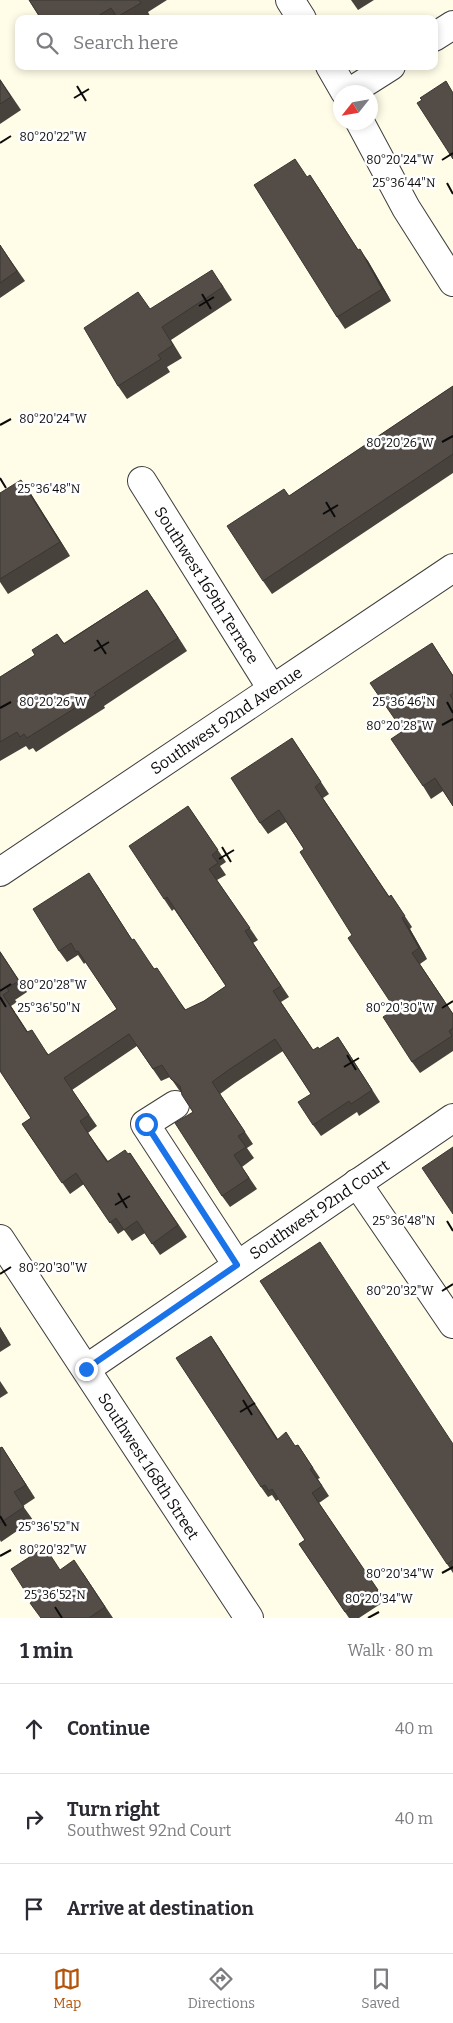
<!DOCTYPE html>
<meta charset="utf-8">
<style>
body{margin:0;font-family:Bitter,serif;background:#f2f2f3;color:#2b2b33}
.compass{position:absolute;left:333px;top:85px;width:45px;height:45px;border-radius:50%;background:#fff;box-shadow:0 2px 8px #0003;rotate:239deg}
.stop{position:absolute;width:15px;height:15px;margin:-11px;border:4px solid #1a73e8;border-radius:50%;background:#fff}
.stop.end{background:#1a73e8;border-color:#fff;box-shadow:0 1px 5px #0008}
.list{margin:0;padding:0;list-style:none}
h2{display:flex;justify-content:space-between;align-items:center;height:65px;margin:0;padding:0 20px;font-size:21px}
h2 small{font-size:16px;font-weight:400;color:#7c7c81}
.list li{display:grid;grid-template-columns:32px 1fr auto;gap:15px;align-items:center;box-sizing:border-box;height:90px;padding:0 20px;border-top:1px solid #e1e1e2}
.list b{display:block;font-size:19px;white-space:nowrap}
.list p{margin:0;font-size:16px;white-space:nowrap;color:#7c7c81}
.list em{font-size:16px;font-style:normal;color:#7c7c81}
.icon{flex:none;width:28px;height:28px;fill:none;stroke:currentColor;stroke-width:2;stroke-linecap:round;stroke-linejoin:round}
.map{position:relative;flex:none;width:453px;height:1618px;overflow:hidden}
.search{position:absolute;background:#fff;box-shadow:0 2px 8px #0003;left:15px;right:15px;top:15px;height:55px;display:flex;align-items:center;gap:12px;box-sizing:border-box;padding:0 18px;border-radius:10px;color:#7c7c81;font-size:19px}
.sheet{height:335px;background:#fff}
nav{display:flex;justify-content:space-around;align-items:center;box-sizing:border-box;height:70px;border-top:1px solid #e1e1e2;background:#fff;font-size:14px;color:#7c7c81}
nav a{display:grid;justify-items:center;gap:2px}
nav .on{color:#b45309}
.map>svg:first-child{display:block}
</style>
<div class="map">
<svg width="453" height="1618" viewBox="0 0 453 1618">
<rect width="100%" height="100%" fill="#fffce8"/>
<g fill="none" stroke-linecap="round" stroke-linejoin="round">
<g stroke="#3e3e3e" stroke-width="30">
<g id="minor">
<polyline points="290,0 302,19"/>
<polyline points="434,37 453,25"/>
<polyline points="330,66 345,92"/>
<polyline points="350,92 391,66"/>
<polyline points="360,122 406,208 453,282"/>
<polyline points="142,481 272,689"/>
<polyline points="0,872 453,568"/>
<polyline points="175,1105 145,1124 237,1265"/>
<polyline points="357,1183 453,1324"/>
<polyline points="0,1239 249,1618"/>
<polyline points="86,1369 453,1118"/>
</g>
</g>
<use href="#minor" stroke="#fff" stroke-width="28"/>
</g>
<g fill="#48423d">
<polygon points="29,0 167,0 148,12 150,16 146,19 41,19"/>
<polygon points="351,0 374,0 358,10"/>
<polygon points="0,79 21,110 0,124"/>
<polygon points="307,177 318,187 358,250 368,261 391,301 345,329 337,317"/>
<polygon points="0,245 25,281 0,298"/>
<polygon points="221,283 232,300 171,340 182,358 167,367 170,372 127,399 118,386 150,309"/>
<polygon points="453,386 453,473 272,594 263,581 289,496"/>
<polygon points="0,493 31,494 70,556 8,594 0,582"/>
<polygon points="147,590 187,651 104,706 105,708 36,752 33,748 29,750 26,746 0,761 0,677 35,655 57,634 64,643"/>
<polygon points="432,643 453,675 453,806 443,791 431,799 423,786 403,731"/>
<polygon points="292,738 329,794 323,798 389,896 391,895 412,927 410,929 427,959 420,964 453,1014 453,1051 420,1073 412,1062 395,1009 304,849 286,822 268,834 260,823"/>
<polygon points="188,806 226,862 220,866 226,875 217,880 258,940 253,943 289,997 281,1002 313,1050 320,1049 338,1037 380,1102 359,1116 357,1112 321,1136 313,1125 311,1094 283,1051 235,1083 220,1094 253,1144 247,1148 254,1158 242,1167 257,1189 230,1207 222,1196 193,1112 181,1092 179,1090 170,1077 161,1081 137,1046 72,1090 97,1126 88,1133 108,1161 130,1153 187,1237 160,1255 145,1233 132,1241 124,1230 118,1234 84,1184 70,1194 22,1124 31,1118 0,1071 0,951 27,992 15,1000 17,1002 11,1006 28,1032 49,1055 117,1009 86,962 84,964 78,955 67,962 59,951 97,885 132,940 186,1010 204,1001 226,986 174,909 172,911 164,899"/>
<polygon points="0,1327 11,1345 0,1352"/>
<polygon points="211,1336 278,1440 296,1446 298,1445 320,1478 318,1479 329,1496 319,1503 385,1601 359,1618 349,1618 299,1544 305,1540 279,1499 276,1501 272,1495 268,1497 261,1487"/>
<polygon points="0,1381 8,1393 0,1398"/>
<polygon points="453,1444 453,1573 447,1564"/>
<polygon points="2,1447 35,1498 23,1506 33,1520 1,1542 0,1540 0,1448"/>
<polygon points="61,1570 83,1573 113,1618 41,1618"/>
</g>
<g fill="#3b3632">
<polygon points="310,175 318,187 366,262 358,250"/>
<polygon points="360,249 368,261 391,301 382,289"/>
<polygon points="21,480 31,494 70,556 60,542"/>
<polygon points="147,590 157,604 187,651 178,638"/>
<polygon points="89,873 97,885 140,952 132,940"/>
<polygon points="402,918 410,929 427,959 419,948"/>
<polygon points="3,995 11,1006 35,1044 27,1032"/>
<polygon points="338,1037 346,1049 380,1102 372,1090"/>
<polygon points="0,1327 11,1345 0,1329"/>
<polygon points="211,1336 218,1346 285,1450 277,1440"/>
<polygon points="2,1447 11,1461 35,1498 26,1485"/>
</g>
<g fill="#544d47" stroke="#3b3632">
<polygon points="29,0 139,0 141,3 117,17 111,8 93,19 41,19"/>
<polygon points="0,80 11,97 0,104"/>
<polygon points="446,81 453,93 453,159 417,103 422,100 420,98"/>
<polygon points="295,159 307,177 310,175 358,250 360,249 382,289 337,317 254,185"/>
<polygon points="0,245 17,271 0,283"/>
<polygon points="212,270 223,287 162,327 173,345 158,355 161,359 118,386 84,328 138,292 150,309"/>
<polygon points="453,386 453,454 263,581 227,526 284,489 289,496"/>
<polygon points="21,480 60,542 0,579 0,493"/>
<polygon points="147,590 178,638 94,693 96,695 27,738 24,734 20,737 17,732 0,742 0,677 35,655 32,650 57,634 64,644"/>
<polygon points="432,643 453,676 453,693 450,695 453,700 453,806 435,778 423,786 391,739 403,731 370,683"/>
<polygon points="292,738 321,782 315,787 389,897 391,895 405,916 402,918 419,948 412,953 453,1014 453,1028 449,1031 452,1036 412,1062 383,1017 395,1009 348,938 352,935 300,852 304,849 279,810 260,823 231,778"/>
<polygon points="188,806 218,850 212,855 218,863 209,869 250,928 245,931 281,986 273,991 313,1050 318,1047 319,1049 338,1037 372,1090 351,1104 349,1101 313,1125 298,1102 311,1094 275,1039 227,1071 212,1082 245,1132 238,1136 246,1147 234,1155 249,1178 222,1196 175,1123 193,1112 182,1095 180,1086 171,1079 162,1065 153,1069 129,1034 64,1078 89,1115 80,1121 107,1162 125,1150 128,1154 130,1153 178,1225 152,1244 137,1221 124,1230 116,1218 110,1223 76,1173 62,1183 22,1124 31,1118 0,1071 0,952 19,981 7,988 9,991 3,995 27,1032 32,1030 48,1055 117,1009 78,951 76,952 71,943 59,951 33,909 89,873 132,940 134,939 154,969 157,968 185,1010 204,1001 226,986 167,897 164,899 129,846"/>
<polygon points="453,1147 453,1214 422,1168"/>
<polygon points="320,1242 453,1444 453,1560 447,1564 260,1281"/>
<polygon points="211,1336 277,1440 286,1432 295,1446 298,1445 313,1468 310,1469 322,1486 312,1493 378,1590 345,1612 299,1544 305,1540 272,1489 269,1491 265,1485 261,1487 176,1358"/>
<polygon points="2,1447 26,1485 14,1492 24,1507 0,1523 0,1448"/>
<polygon points="45,1547 60,1570 74,1560 105,1607 89,1618 41,1618 30,1603 32,1602 11,1569"/>
</g>
<g fill="none" stroke-linecap="round" stroke-linejoin="round">
<polyline stroke="#1a73e8" stroke-width="6" points="86,1369 237,1265 146,1124"/>
</g>
<path fill="none" stroke="#0b0b0b" stroke-width="2" d="M77,86l9,15M74,98l15,-9M0,143l11,-7M442,160l11,-7M447,183l6,11M202,294l9,15M199,306l15,-9M0,425l11,-6M442,442l11,-6M0,478l6,10M326,502l9,15M323,514l15,-9M97,640l9,14M94,651l15,-9M447,702l6,11M0,708l11,-6M442,725l11,-6M222,847l9,15M219,859l15,-9M0,991l11,-7M0,997l6,10M442,1008l11,-7M347,1055l9,15M344,1067l15,-9M118,1193l9,15M115,1205l15,-9M447,1221l6,10M0,1274l11,-7M442,1291l11,-7M243,1400l9,15M240,1412l15,-9M0,1516l6,10M0,1556l11,-6M442,1573l11,-6M55,1607l7,11M368,1618l11,-6"/>
<g text-anchor="middle" stroke-width="5" stroke-linejoin="round" paint-order="stroke">
<g font-size="16" fill="#0b0b0b" stroke="#fff">
<text transform="translate(207 585) rotate(58)" y="6">Southwest 169th Terrace</text>
<text transform="translate(226 720) rotate(-34)" y="6">Southwest 92nd Avenue</text>
<text transform="translate(319 1209) rotate(-34)" y="6">Southwest 92nd Court</text>
<text transform="translate(149 1466) rotate(57)" y="6">Southwest 168th Street</text>
</g>
</g>
<g font-size="12" text-anchor="middle" fill="#0b0b0b" stroke="#fff" stroke-width="5" stroke-linejoin="round" paint-order="stroke">
<text x="53" y="141">80°20'22"W</text>
<text x="400" y="164">80°20'24"W</text>
<text x="404" y="187">25°36'44"N</text>
<text x="53" y="423">80°20'24"W</text>
<text x="400" y="447">80°20'26"W</text>
<text x="49" y="493">25°36'48"N</text>
<text x="53" y="706">80°20'26"W</text>
<text x="404" y="706">25°36'46"N</text>
<text x="400" y="730">80°20'28"W</text>
<text x="53" y="989">80°20'28"W</text>
<text x="49" y="1012">25°36'50"N</text>
<text x="400" y="1012">80°20'30"W</text>
<text x="404" y="1225">25°36'48"N</text>
<text x="53" y="1272">80°20'30"W</text>
<text x="400" y="1295">80°20'32"W</text>
<text x="49" y="1531">25°36'52"N</text>
<text x="53" y="1554">80°20'32"W</text>
<text x="400" y="1578">80°20'34"W</text>
<text x="55" y="1599">25°36'52"N</text>
<text x="379" y="1603">80°20'34"W</text>
</g>
</svg>
<svg class="compass" viewBox="-18 -18 36 36"><path d="M0-13l5 13h-10z" fill="#e53935"/><path d="M0 13l5-13h-10z" fill="#7c7c81"/></svg>
<div class="stop" style="left:146px;top:1124px"></div>
<div class="stop end" style="left:86px;top:1369px"></div>
<div class="search"><svg class="icon" aria-label="search" viewBox="0 0 24 24"><circle cx="10" cy="10" r="6"/><path d="M15 15l6 6"/></svg>Search here</div>
</div>
<section class="sheet">
<h2>1 min<small>Walk · 80 m</small></h2>
<ul class="list">
<li><svg class="icon" aria-label="ahead" viewBox="0 0 24 24"><path d="M12 20V5M6 11l6-6 6 6"/></svg><div><b>Continue</b></div><em>40 m</em></li>
<li><svg class="icon" aria-label="right" viewBox="0 0 24 24"><path d="M7 20v-9h11M14 6l5 5-5 5"/></svg><div><b>Turn right</b><p>Southwest 92nd Court</p></div><em>40 m</em></li>
<li><svg class="icon" aria-label="arrive" viewBox="0 0 24 24"><path d="M6 21V4h12l-3 4 3 4H6"/></svg><div><b>Arrive at destination</b></div></li>
</ul>
</section>
<nav>
<a class="on"><svg class="icon" aria-label="map" viewBox="0 0 24 24"><path d="M3 6l6-2 6 2 6-2v14l-6 2-6-2-6 2zM9 4v14M15 6v14"/></svg>Map</a>
<a><svg class="icon" aria-label="directions" viewBox="0 0 24 24"><path d="M12 3l9 9-9 9-9-9zM9 14v-3h6M13 9l2 2-2 2"/></svg>Directions</a>
<a><svg class="icon" aria-label="saved" viewBox="0 0 24 24"><path d="M7 4h10v16l-5-4-5 4z"/></svg>Saved</a>
</nav>
